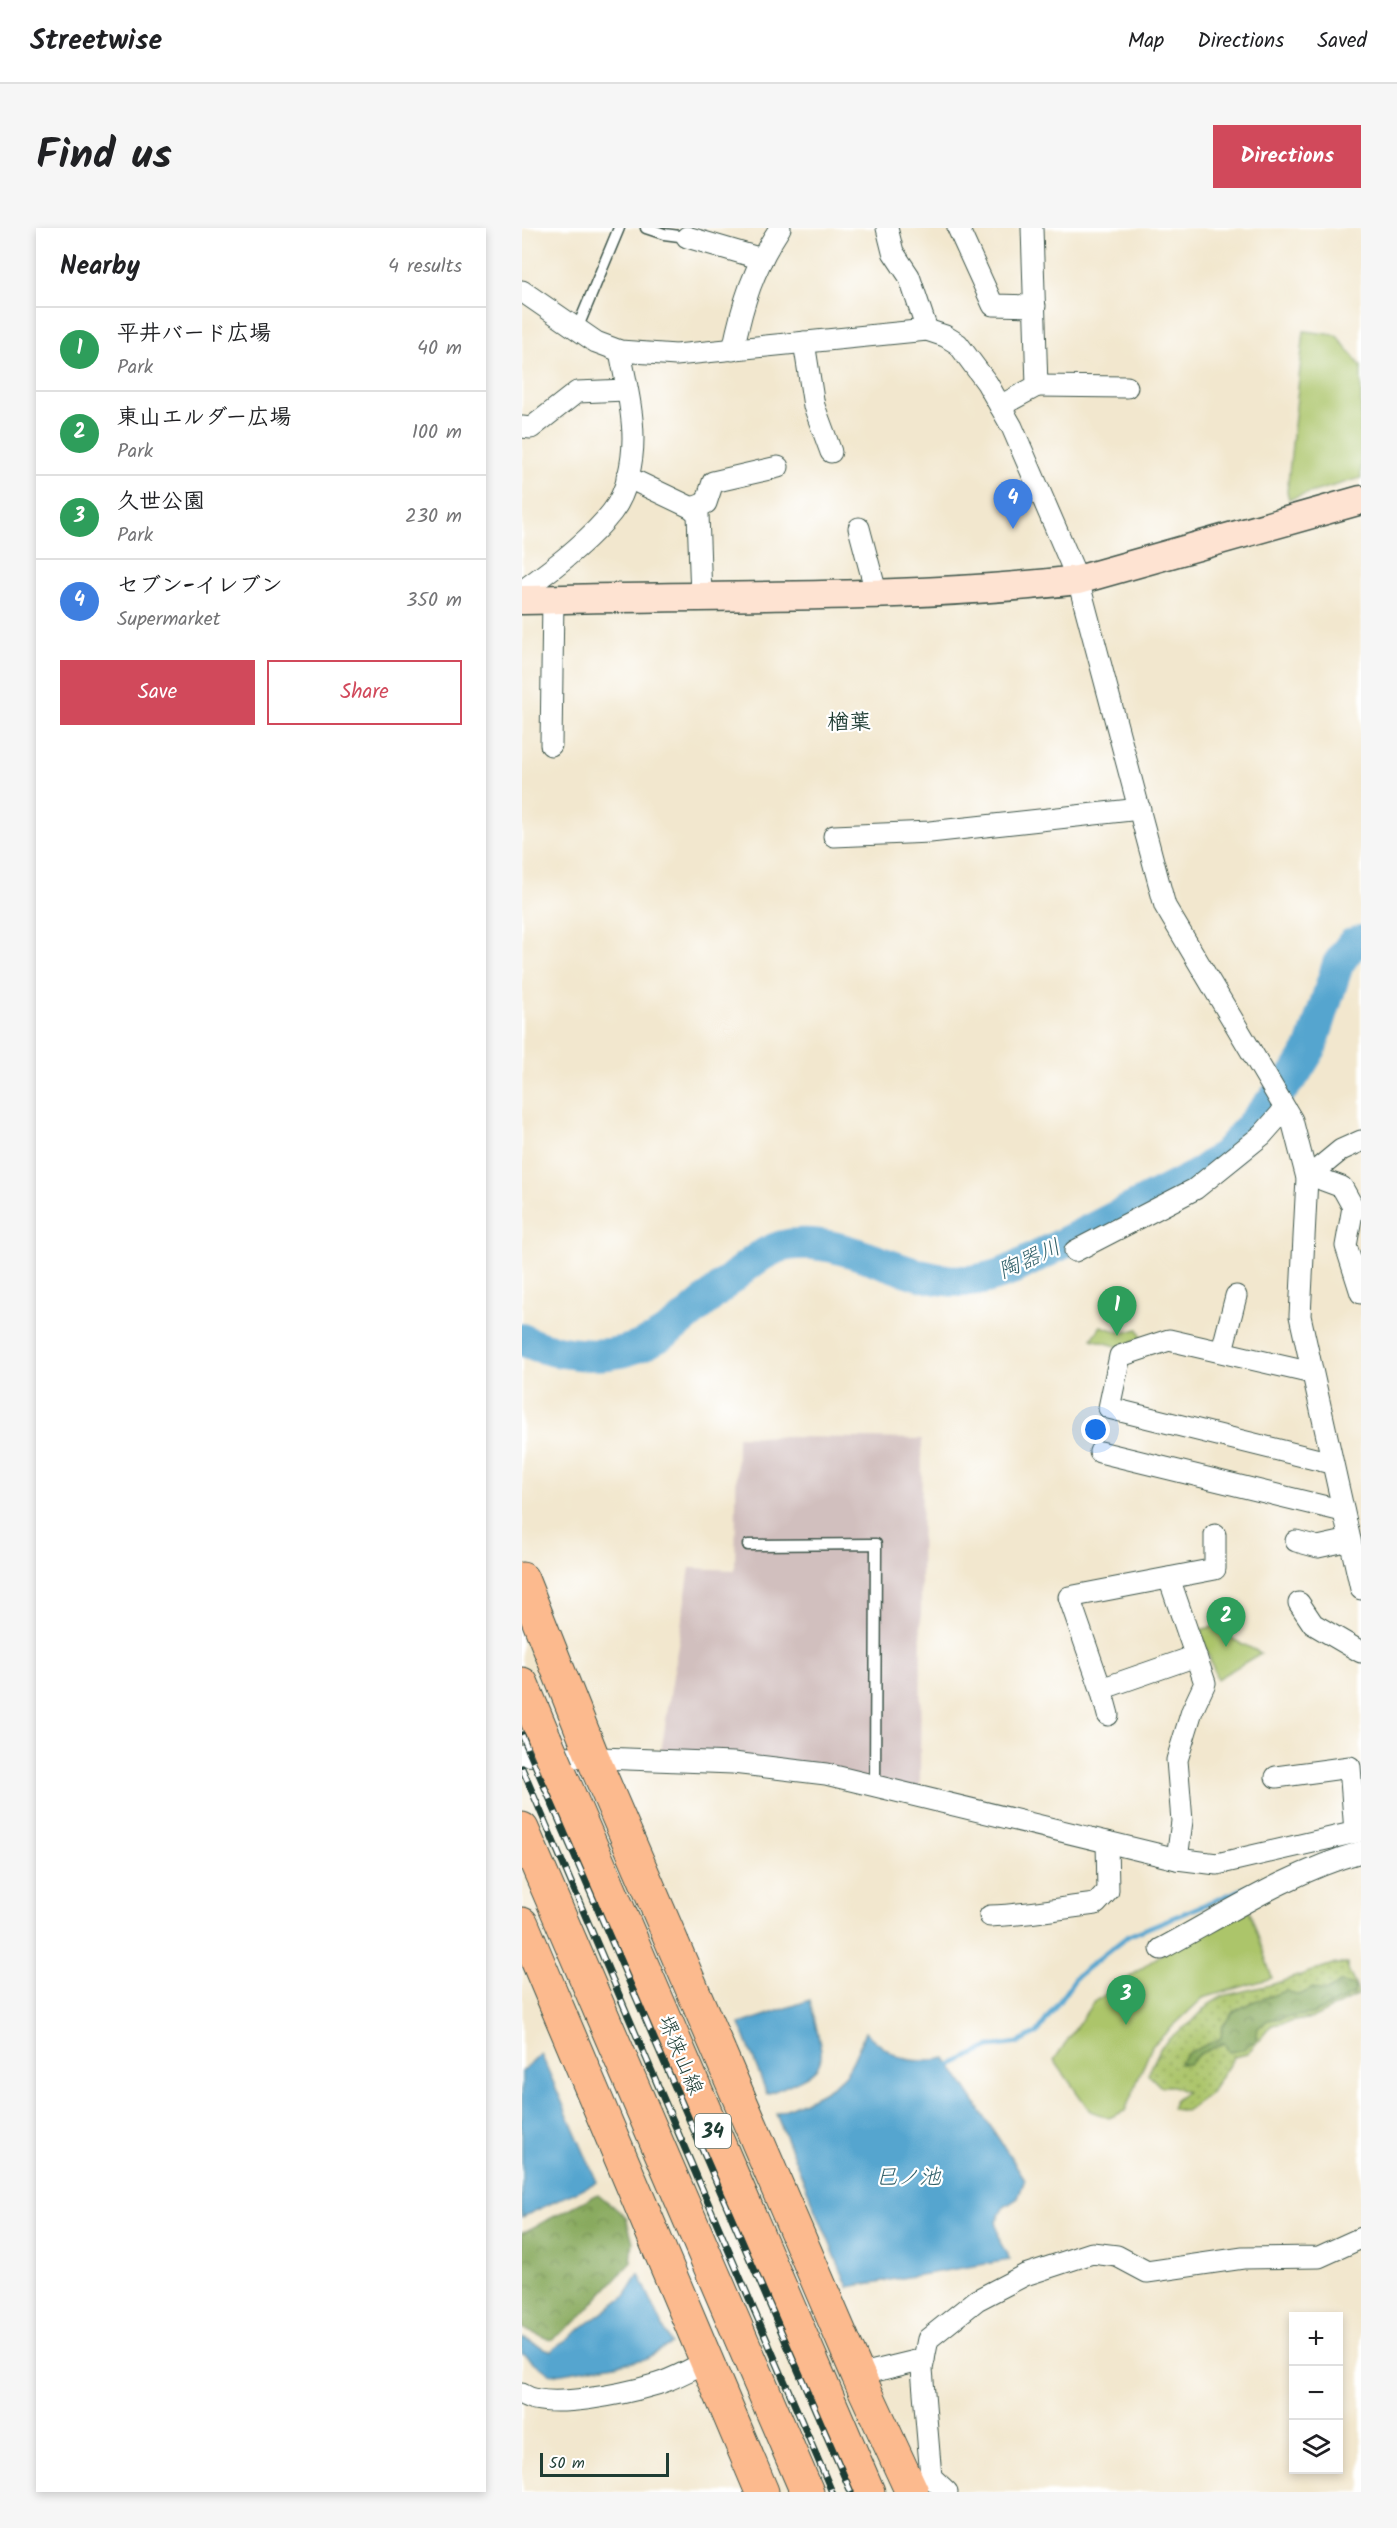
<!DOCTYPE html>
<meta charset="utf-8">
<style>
body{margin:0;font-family:Kalam,"Klee One",sans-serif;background:#f6f6f6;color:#202124}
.controls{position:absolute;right:18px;bottom:18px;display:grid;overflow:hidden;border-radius:0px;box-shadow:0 3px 9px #0003}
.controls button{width:54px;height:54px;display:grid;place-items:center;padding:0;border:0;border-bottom:2px solid #e0e0e0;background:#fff;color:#202124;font:30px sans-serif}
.scale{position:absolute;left:18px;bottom:15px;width:129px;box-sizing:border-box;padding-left:6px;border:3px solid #1f3d34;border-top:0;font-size:16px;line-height:21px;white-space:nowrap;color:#1f3d34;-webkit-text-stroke:4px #fff;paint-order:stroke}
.you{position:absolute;left:574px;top:1202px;width:21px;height:21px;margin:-15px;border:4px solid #fff;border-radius:50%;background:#1a73e8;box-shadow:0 0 0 9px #1a73e833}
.badge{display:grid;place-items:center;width:39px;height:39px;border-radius:50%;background:#d1495b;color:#fff;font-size:20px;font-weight:700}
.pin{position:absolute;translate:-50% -50px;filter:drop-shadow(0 2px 3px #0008)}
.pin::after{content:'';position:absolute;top:32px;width:21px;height:18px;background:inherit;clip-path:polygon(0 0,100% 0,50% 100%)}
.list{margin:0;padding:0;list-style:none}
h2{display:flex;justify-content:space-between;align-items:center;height:78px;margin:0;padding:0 24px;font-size:26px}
h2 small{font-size:20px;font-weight:400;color:#757577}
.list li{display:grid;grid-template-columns:39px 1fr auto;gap:18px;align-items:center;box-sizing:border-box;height:84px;padding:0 24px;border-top:2px solid #e0e0e0}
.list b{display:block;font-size:22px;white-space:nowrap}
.list p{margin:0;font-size:20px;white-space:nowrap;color:#757577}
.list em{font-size:20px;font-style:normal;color:#757577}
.actions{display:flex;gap:12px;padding:18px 24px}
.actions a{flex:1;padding:14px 0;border:2px solid #d1495b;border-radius:0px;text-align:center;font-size:21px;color:#d1495b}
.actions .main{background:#d1495b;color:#fff}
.icon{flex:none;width:33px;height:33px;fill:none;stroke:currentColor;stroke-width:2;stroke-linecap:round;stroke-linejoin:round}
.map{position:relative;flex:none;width:839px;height:2264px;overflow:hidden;border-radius:0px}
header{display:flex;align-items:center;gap:36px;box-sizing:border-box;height:84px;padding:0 30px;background:#fff;border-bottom:2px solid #e0e0e0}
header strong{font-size:28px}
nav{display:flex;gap:33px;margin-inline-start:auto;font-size:21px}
.intro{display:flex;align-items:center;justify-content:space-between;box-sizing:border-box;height:144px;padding:0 36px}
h1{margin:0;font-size:42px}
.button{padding:15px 27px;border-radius:0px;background:#d1495b;color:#fff;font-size:21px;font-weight:700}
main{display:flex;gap:36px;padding:0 36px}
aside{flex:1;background:#fff;border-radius:0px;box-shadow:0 3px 9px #0003}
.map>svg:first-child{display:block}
</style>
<header>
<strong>Streetwise</strong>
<nav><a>Map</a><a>Directions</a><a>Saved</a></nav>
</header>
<div class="intro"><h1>Find us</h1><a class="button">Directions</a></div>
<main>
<aside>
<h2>Nearby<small>4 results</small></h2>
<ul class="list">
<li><span class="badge" style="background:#2e9e5b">1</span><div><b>平井バード広場</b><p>Park</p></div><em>40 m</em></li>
<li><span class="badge" style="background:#2e9e5b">2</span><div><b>東山エルダー広場</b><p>Park</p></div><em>100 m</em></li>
<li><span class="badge" style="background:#2e9e5b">3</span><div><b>久世公園</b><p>Park</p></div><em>230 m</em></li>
<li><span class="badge" style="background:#3f7fe0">4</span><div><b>セブン-イレブン</b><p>Supermarket</p></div><em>350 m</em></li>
</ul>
<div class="actions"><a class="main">Save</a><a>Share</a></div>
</aside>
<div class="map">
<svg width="839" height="2264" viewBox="0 0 839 2264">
<defs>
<pattern id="grass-dots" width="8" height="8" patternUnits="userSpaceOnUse" patternTransform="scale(1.5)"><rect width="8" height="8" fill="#acc56a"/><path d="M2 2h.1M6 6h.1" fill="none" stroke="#8ba158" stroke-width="1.8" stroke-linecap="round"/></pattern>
<pattern id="forest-crowns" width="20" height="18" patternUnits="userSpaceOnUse" patternTransform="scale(1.5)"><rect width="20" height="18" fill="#89aa5e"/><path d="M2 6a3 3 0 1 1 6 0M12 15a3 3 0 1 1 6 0" fill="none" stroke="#6f8c4e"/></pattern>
</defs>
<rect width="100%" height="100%" fill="#fff"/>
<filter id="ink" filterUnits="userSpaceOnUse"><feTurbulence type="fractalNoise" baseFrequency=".0167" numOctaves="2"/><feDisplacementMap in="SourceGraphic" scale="12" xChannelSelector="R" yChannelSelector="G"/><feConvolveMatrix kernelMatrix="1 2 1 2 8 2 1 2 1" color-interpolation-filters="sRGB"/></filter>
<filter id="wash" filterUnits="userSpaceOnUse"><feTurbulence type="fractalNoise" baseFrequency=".008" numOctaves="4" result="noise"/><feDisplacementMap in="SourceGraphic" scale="24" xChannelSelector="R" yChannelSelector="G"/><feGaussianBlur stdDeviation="1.35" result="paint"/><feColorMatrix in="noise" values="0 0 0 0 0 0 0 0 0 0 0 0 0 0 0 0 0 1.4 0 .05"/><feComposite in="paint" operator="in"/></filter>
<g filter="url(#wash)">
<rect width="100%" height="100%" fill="#f2e7ce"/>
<polygon fill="#d1bfbe" points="215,1208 400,1211 398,1560 139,1524 168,1340 213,1342"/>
<path fill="url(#grass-dots)" stroke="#66814f" stroke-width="1.5" d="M811,1736h14c1,12 10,18 11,31l-46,23 -40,7 -25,29 -13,3 -24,37 -24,17 -15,-2 3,-8 12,-9 -13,-6h-13l-12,-12 13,-27 11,-11 20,-14 16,-17 15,-9 51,-12z"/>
<g fill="url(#forest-crowns)" stroke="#547449" stroke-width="1.5">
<polygon points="818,1755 833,1758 832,1766 790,1786 746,1792 736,1800 734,1812 720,1822 707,1824 702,1815 677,1826 667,1836 657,1836 666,1825 699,1810 700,1799 711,1784 730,1774 764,1763 778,1767 791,1760 803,1764"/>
<polygon points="76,1966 104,1989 111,2014 109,2034 56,2092 29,2112 0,2101 0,2005"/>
</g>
<g fill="#acc56a" stroke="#66814f" stroke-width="1.5">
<polygon points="782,103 814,107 839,138 839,250 767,271 765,264"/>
<polygon points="579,1098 601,1105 616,1101 620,1111 597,1119 570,1111"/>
<polygon points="693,1398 696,1404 739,1425 695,1451 678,1402"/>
<polygon points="726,1678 750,1750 681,1770 630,1818 603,1883 587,1890 568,1883 532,1832 570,1776 644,1723"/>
</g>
<g fill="#54a5cf" stroke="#3a7182" stroke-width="1.5">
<path d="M288,1772c14,67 27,66 -43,94l-27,-70z"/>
<path d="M343,1804c28,26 43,34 81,26l79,121 -7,19 -15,10 -7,13 4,21 10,18 -162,27 -72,-173c21,-11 54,-20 69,-40 9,-12 14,-27 20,-42z"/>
<polygon points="19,1826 75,1954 0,1989 0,1844"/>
<polygon points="117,2046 149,2116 123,2131 29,2147 0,2125 0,2110 29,2123 104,2067"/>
</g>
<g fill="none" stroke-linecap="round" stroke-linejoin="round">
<polyline stroke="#54a5cf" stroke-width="5" points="429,1837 468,1819 496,1815 515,1805 555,1748 606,1708 755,1647"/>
<path stroke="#54a5cf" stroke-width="32" d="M0,1111c17,10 37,13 56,15 72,8 109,-39 160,-81 17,-14 36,-29 60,-29 58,-3 109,39 167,37 15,0 30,-5 44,-10l188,-96 29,-21 69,-80 16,-26 27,-84 14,-20 9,-3"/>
</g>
</g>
<g filter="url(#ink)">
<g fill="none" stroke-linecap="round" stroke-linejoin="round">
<g stroke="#3f564b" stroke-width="13">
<g id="lane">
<polyline points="124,0 142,6 165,9"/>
<polyline points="55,101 97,0"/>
<polyline points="226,1317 354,1316 353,1558"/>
</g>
</g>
<g stroke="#3f564b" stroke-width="23">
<g id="street">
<polyline points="365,0 371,24 387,48 405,102"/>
<polyline points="436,0 471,77 513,78"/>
<polyline points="165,9 240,31"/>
<polyline points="0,63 74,114 98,123 154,127 405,102 423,108 436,116 465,155 490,199 556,352 643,678 770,892 785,950 778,1088 839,1361"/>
<polyline points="282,114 292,178 309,224"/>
<path d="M211,122c10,-48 20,-81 47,-122"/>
<polyline points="515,158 605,159"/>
<polyline points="478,178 515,158 510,0"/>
<polyline points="0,199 9,200 55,164 104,162"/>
<polyline points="105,249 170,280 176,286 179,368"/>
<polyline points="170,280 184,275 191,254 256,239"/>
<polyline points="337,300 354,364"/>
<path d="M0,363c28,-20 69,-52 90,-79 15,-19 21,-50 21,-74 0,-29 -8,-59 -13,-87"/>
<polyline points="29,517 31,371"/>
<polyline points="312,608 408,604 618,581"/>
<polyline points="795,942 801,952 820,959 831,979 824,1018 839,1065"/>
<polyline points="785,950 819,922 839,913"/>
<polyline points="553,1023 673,961 740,907 763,881"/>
<polyline points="700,1123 714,1068"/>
<polyline points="790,1145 647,1112 598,1128 587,1180 809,1235"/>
<polyline points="578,1224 821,1283"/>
<polyline points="774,1313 796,1319 828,1312"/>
<polyline points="647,1350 683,1455 670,1483 655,1532 660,1593 655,1631"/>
<polyline points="777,1375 791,1396 839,1424"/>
<polyline points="674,1428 579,1461 547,1369 693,1341 693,1307"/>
<polyline points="579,1461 586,1487"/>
<polyline points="0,1527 211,1535 304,1546 655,1631 695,1636 839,1603"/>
<polyline points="754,1549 828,1539 833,1604"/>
<path d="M468,1688c36,-1 71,-8 106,-12l12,-13 -1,-49"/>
<path d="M639,1721c65,-35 129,-77 200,-97"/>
<polyline points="336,2147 402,2131"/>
<path d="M0,2166c25,17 105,-1 135,-10 17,-5 33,-15 50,-22"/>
<polyline points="425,2264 409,2249 400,2141 406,2111 455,2072 503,2047 570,2025 595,2028 625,2044 721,2030 797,2029 839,2010"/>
</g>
</g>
<g stroke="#3f564b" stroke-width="31">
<path id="secondary" d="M0,372c183,-6 374,1 556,-20l283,-80"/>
</g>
<g stroke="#3f564b" stroke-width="35">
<g id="primary">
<polyline points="0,1351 71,1530 336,2147 390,2264"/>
<polyline points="0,1456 23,1511"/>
<polyline points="36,1541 346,2264"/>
<polyline points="0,1601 285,2264"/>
<polyline points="0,1696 240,2264"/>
</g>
</g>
<use href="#lane" stroke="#fff" stroke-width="10"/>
<use href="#street" stroke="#fff" stroke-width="21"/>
<use href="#secondary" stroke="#fee3d2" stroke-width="28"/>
<use href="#primary" stroke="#fcba8e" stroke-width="33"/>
<g stroke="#1f3d34" stroke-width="7">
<g id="rail">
<polyline points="0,1507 329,2264"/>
<polyline points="0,1540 310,2264"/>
</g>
</g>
<use href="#rail" stroke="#fff" stroke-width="4.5" stroke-dasharray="14" stroke-linecap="butt"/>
<g stroke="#3f564b" stroke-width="35" stroke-linecap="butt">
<polyline id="primary-bridge" points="23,1511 36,1541"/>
</g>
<use href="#primary-bridge" stroke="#fcba8e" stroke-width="33"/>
</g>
</g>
<g text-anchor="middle" stroke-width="4.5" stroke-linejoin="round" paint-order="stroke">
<rect fill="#fff" stroke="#627771" stroke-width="1.5" x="173" y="1886" width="36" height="34" rx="4.5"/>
<g font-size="20" font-weight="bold" fill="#1f3d34">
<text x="191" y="1910">34</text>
</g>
<g font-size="21" fill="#1f3d34" stroke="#fff">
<text transform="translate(159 1827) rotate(67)" y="7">堺狭山線</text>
</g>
<g font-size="22" font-weight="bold" fill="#1f3d34" stroke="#fff">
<text x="327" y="501">楢葉</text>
</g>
<g font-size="22" font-style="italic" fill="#32616a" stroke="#fff">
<text transform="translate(507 1030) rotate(-24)" y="8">陶器川</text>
<text x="386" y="1956">巳ノ池</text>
</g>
</g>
</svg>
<div class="controls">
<button>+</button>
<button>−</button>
<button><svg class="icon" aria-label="layers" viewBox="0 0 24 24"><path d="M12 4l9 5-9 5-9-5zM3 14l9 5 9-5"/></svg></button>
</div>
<div class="scale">50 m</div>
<div class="you"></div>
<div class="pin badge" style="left:595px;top:1108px;background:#2e9e5b">1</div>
<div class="pin badge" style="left:704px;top:1419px;background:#2e9e5b">2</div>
<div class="pin badge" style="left:604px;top:1797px;background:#2e9e5b">3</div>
<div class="pin badge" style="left:491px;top:301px;background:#3f7fe0">4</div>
</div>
</main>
